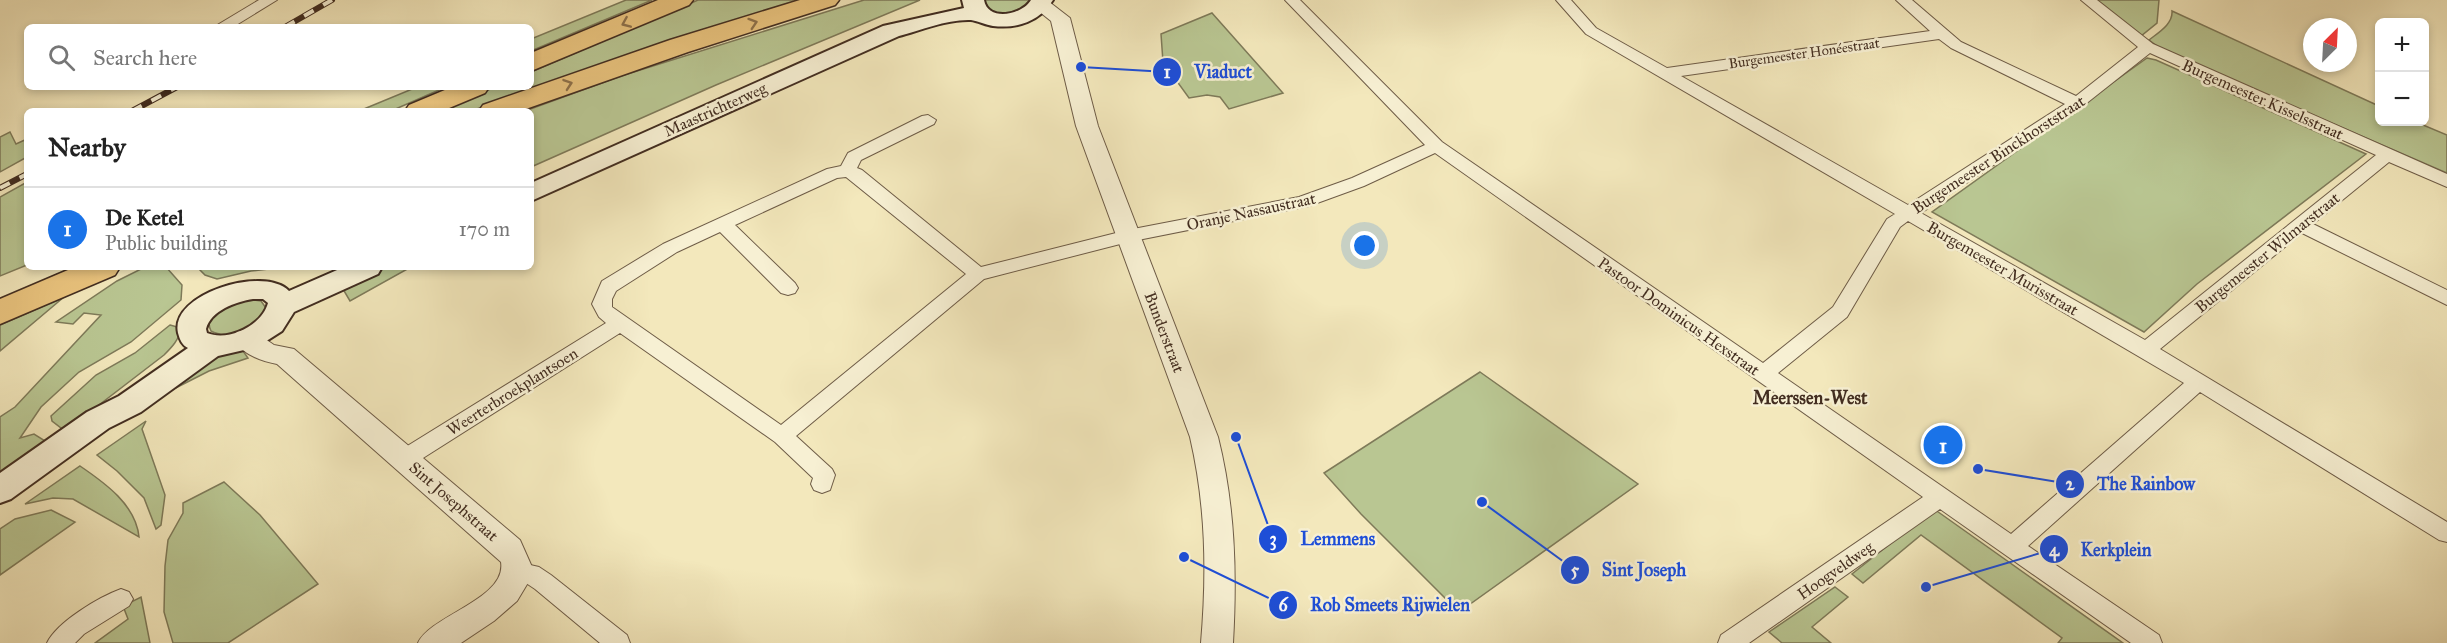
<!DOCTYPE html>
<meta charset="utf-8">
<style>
body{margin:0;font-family:"IM FELL Great Primer",serif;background:#f2f2f2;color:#222}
.controls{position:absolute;right:18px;top:18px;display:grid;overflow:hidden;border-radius:9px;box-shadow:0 3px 9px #0003}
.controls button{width:54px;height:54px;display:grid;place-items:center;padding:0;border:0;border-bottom:2px solid #e0e0e0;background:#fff;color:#222;font:30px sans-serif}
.compass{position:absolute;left:2303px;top:18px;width:54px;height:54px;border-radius:50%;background:#fff;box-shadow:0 3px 9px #0003;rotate:24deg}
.you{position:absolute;left:1365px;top:246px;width:21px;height:21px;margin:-15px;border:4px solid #fff;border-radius:50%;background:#1a73e8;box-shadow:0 0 0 9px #1a73e833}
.badge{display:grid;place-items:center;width:39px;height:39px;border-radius:50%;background:#1a73e8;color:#fff;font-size:20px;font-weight:700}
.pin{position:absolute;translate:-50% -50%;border:3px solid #fff;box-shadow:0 2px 6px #0006}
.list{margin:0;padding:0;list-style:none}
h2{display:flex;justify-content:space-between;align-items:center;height:78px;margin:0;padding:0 24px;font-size:26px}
h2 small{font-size:20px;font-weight:400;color:#767676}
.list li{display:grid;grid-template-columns:39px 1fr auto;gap:18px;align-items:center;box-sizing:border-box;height:84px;padding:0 24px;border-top:2px solid #e0e0e0}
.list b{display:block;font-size:22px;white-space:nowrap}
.list p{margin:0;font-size:20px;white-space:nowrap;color:#767676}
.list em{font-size:20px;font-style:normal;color:#767676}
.icon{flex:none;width:33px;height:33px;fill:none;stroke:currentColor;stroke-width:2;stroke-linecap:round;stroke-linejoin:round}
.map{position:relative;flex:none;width:2447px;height:643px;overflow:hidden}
.search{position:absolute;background:#fff;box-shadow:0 3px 9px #0003;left:24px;top:24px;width:510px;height:66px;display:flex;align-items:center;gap:15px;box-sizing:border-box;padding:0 21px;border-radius:9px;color:#767676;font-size:22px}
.panel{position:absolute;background:#fff;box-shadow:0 3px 9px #0003;left:24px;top:108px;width:510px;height:162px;border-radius:9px}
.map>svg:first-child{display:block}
</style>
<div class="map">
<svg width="2447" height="643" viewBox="0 0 2447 643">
<rect width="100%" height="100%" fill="#f3e8bc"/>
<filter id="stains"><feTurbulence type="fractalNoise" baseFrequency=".00333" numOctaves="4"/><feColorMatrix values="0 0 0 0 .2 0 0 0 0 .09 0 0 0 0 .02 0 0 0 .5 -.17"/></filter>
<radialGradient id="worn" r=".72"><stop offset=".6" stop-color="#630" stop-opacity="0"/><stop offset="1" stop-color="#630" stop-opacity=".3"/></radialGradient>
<g fill="#b9c692" stroke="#7e7a59" stroke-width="1.5">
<polygon points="626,0 652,0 531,51 531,39"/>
<polygon points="698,0 800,0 667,42 471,111 439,111 495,87 531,87 531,72"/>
<polygon points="864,0 920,0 716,85 531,167 531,111 525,111 621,76"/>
<path d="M983,0h47c-8,15 -28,17 -43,10z"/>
<polygon points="2094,0 2159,0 2157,23 2141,36"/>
<path d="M2172,11l207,95 1,16h36l31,13v38l-286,-124 -12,-9c10,-8 24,-16 23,-29z"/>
<polygon points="1212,13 1283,93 1229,109 1220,97 1207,95 1189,98 1163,62 1161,34"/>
<polygon points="2147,58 2156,60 2366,154 2197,284 2144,332 1932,212"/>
<polygon points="417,87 446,87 391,111 359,111"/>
<polygon points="10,132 16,144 27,139 27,157 0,172 0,137"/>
<polygon points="27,182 27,265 0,276 0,197"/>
<polygon points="145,267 166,267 182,285 181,300 131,342 79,372 41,407 20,438 34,434 50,444 0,479 0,417 15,407 101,315 84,313 73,324 56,322 117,281"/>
<polygon points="197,267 286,267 251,271 217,279 205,275"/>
<polygon points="381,267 411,267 350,301 340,284"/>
<polygon points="64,297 0,351 0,325"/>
<path d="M248,299l13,2 5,7c-3,20 -38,33 -55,23 -10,-20 24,-27 37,-32z"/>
<path d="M170,325l11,3c-2,12 -9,19 -17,27l-99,76 -13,-10 -1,-5 45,-41 39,-22z"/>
<polygon points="243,351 248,358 209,371 150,401 214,357"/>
<polygon points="1480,372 1638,484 1459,612 1361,514 1324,473"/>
<polygon points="146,421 142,429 165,495 161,525 156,529 144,498 117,471 97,455"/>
<path d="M80,466c25,17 56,39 59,71l-66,-38 -20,-1 -28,6z"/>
<polygon points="224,482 260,515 318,584 228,643 173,643 164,612 165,566 168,540 183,513 183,503"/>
<polygon points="1934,509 2123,643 2058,643 2062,638 1921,535 1863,583 1852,574"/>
<polygon points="51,510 75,522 0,575 0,529 15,519"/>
<polygon points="1835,587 1848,597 1812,627 1831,643 1782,643 1769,632"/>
<polygon points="141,597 150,643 95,643 128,619 123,606"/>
</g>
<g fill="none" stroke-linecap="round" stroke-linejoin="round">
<g stroke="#6e5c47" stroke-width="2">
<g id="minor">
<polygon points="259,0 277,0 233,27 214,27"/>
<path d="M1285,0h15l142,142 321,221 70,-56 54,-88 8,-5 -309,-180 -30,-34h15l25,28 71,40 263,-37 -34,-31h16l49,42 115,54 62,-49 -57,-47h16l56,44 294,130v13l-58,-25 -76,62 134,66v15l-145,-72 -142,116 287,173v20l-8,-2 -239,-148 -172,154 131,89 3,8h-31l-191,-134 -191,134h-31l3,-8 202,-138 -488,-344 -71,33 -55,20 -181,36 -144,37 -188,157 36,33 3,6 -5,15 -8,3 -8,-3 -3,-6 2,-6 -38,-36 -155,-109 -208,132 -8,2 -8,-2 -3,-6 3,-6 210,-130 -7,-6 -7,-13 10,-23 61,-37 164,-75 14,-3 7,-13 74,-37 6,-1 8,5 -2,4 -73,36 -4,8 5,2 119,97 147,-37 171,-33 53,-19 73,-33zM1939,39l12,9 114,56 -157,101 -227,-129zM2150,53l226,102 -231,185 -224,-127 162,-107zM846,177l120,97 -185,151 -169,-118v-8l4,-8 61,-39 43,-20 61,61 7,2 7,-2 3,-5 -3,-5 -60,-58 102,-47zM1908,221l276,162 -173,151 -233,-161 69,-56 53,-90z"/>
<polygon points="517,562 539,567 551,575 627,635 630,643 600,643 535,589 526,583 509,579 505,572 509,565"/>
<path d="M121,589l8,3 4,7 -4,7 -45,28 -9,9h-28c10,-21 52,-46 74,-54z"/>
</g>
</g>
<g stroke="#6e5c47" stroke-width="2">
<g id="tertiary">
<path d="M1034,1h14l22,17 28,108 120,311c17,68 19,136 15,206h-32c6,-70 5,-137 -11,-206l-114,-311 -25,-105 -20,-16z"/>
<path d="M246,330l9,2 19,13 20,4 226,191 12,27 -3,14 -12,20 -23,20 -33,22h-43c13,-28 89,-44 83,-81l-224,-198c-16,-3 -35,-10 -44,-25l4,-7z"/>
</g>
</g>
<g stroke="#422d20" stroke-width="4">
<g id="secondary">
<path d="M962,0h22c4,22 38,15 47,0h22c-13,21 -35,29 -60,26 -7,-1 -15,-5 -22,-6 -23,-1 -50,10 -72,16l-368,165v-18l352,-157 81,-18z"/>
<path d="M344,267h38l-4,7 -84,38 -12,19 -25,16 -39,9 -77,56 -32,16 -98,71 -11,4v-30l87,-61 32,-16 69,-48c-6,-3 -8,-8 -10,-15 -9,-39 86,-68 111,-42zM253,299h10l5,4c-6,22 -39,39 -61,30l-1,-4c5,-19 30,-27 47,-30z"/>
</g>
</g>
<g stroke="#422d20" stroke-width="3">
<g id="motorway">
<polygon points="658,0 693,0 689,5 531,71 531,53"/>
<polygon points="800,0 839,0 835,5 688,52 520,111 479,111 483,105 670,40"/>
<polygon points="452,87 489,87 485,93 442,111 405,111 409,105"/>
<polygon points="75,267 120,267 115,275 0,324 0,299"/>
</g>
</g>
<use href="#minor" fill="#f7f0d3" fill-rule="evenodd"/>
<use href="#tertiary" fill="#f7f0d3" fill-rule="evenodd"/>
<use href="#secondary" fill="#f7f0d3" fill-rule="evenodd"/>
<use href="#motorway" fill="#eac47e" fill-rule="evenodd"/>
<g stroke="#422d20" stroke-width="6">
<g id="rail">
<polyline points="285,27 332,0"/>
<polyline points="132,111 177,87"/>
<polyline points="0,188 27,174"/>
</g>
</g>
<use href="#rail" stroke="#f7f0d3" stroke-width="4" stroke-dasharray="11" stroke-linecap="butt"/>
</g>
<defs><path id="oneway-chevron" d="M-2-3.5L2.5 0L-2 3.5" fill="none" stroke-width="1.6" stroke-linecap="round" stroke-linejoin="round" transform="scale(1.5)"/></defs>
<g stroke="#8e714a">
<use href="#oneway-chevron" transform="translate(626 23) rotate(157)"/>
<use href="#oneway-chevron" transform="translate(753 23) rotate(-18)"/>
<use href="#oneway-chevron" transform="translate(568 84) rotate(-19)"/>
</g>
<g text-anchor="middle" stroke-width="5" stroke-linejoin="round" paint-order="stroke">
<g font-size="14" fill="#422d20" stroke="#f7f0d3">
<text transform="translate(1804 53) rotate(-8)" y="5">Burgemeester Honéestraat</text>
</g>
<g font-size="16" fill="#422d20" stroke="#f7f0d3">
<text transform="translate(2263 99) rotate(24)" y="6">Burgemeester Kisselsstraat</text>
<text transform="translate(715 109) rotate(-24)" y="6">Maastrichterweg</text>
<text transform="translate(1998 154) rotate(-33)" y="6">Burgemeester Binckhorststraat</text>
<text transform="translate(1251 211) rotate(-12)" y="6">Oranje Nassaustraat</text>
<text transform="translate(2267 252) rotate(-39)" y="6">Burgemeester Wilmarstraat</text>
<text transform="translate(2003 268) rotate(30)" y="6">Burgemeester Murisstraat</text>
<text transform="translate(1679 316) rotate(35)" y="6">Pastoor Dominicus Hexstraat</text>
<text transform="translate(1165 332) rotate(69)" y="6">Bunderstraat</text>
<text transform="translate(512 391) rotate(-32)" y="6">Weerterbroekplantsoen</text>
<text transform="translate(454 501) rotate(41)" y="6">Sint Josephstraat</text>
<text transform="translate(1835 570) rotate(-35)" y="6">Hoogveldweg</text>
</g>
<g font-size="18" font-weight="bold" fill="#422d20" stroke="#f7f0d3">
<text x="1810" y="404">Meerssen-West</text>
</g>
</g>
<path fill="none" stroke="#1d4ed8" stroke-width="2" d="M1081 67L1167 72M1978 469L2070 484M1236 437L1273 539M1926 587L2054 549M1482 502L1575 570M1184 557L1283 605"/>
<g fill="#1d4ed8" stroke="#f7f0d3" stroke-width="2">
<circle cx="1081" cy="67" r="6"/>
<circle cx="1978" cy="469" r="6"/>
<circle cx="1236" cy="437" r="6"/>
<circle cx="1926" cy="587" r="6"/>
<circle cx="1482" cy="502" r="6"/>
<circle cx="1184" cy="557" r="6"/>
<circle cx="1167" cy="72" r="15"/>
<circle cx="2070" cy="484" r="15"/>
<circle cx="1273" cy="539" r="15"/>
<circle cx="2054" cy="549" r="15"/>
<circle cx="1575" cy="570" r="15"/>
<circle cx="1283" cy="605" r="15"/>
</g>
<g font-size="18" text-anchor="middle" font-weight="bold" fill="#fff">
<text x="1167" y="78">1</text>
<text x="2070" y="490">2</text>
<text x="1273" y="545">3</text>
<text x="2054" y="556">4</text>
<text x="1575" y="576">5</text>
<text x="1283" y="611">6</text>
</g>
<g font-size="18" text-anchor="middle" font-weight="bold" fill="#1d4ed8" stroke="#f7f0d3" stroke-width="5" stroke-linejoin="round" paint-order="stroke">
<text x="1223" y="78">Viaduct</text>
<text x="2146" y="490">The Rainbow</text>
<text x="1338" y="545">Lemmens</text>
<text x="2116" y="556">Kerkplein</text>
<text x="1644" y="576">Sint Joseph</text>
<text x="1390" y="611">Rob Smeets Rijwielen</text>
</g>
<rect width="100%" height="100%" filter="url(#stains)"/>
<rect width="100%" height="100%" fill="url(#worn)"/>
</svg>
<div class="controls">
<button>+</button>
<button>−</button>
</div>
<svg class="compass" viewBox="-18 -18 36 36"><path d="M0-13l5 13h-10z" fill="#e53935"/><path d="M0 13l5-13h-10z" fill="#767676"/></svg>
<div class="you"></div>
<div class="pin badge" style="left:1943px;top:445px">1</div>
<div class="search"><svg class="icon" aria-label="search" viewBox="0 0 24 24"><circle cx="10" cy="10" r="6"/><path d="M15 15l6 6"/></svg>Search here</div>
<section class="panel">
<h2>Nearby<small></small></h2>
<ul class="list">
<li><span class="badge">1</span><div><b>De Ketel</b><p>Public building</p></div><em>170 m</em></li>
</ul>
</section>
</div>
